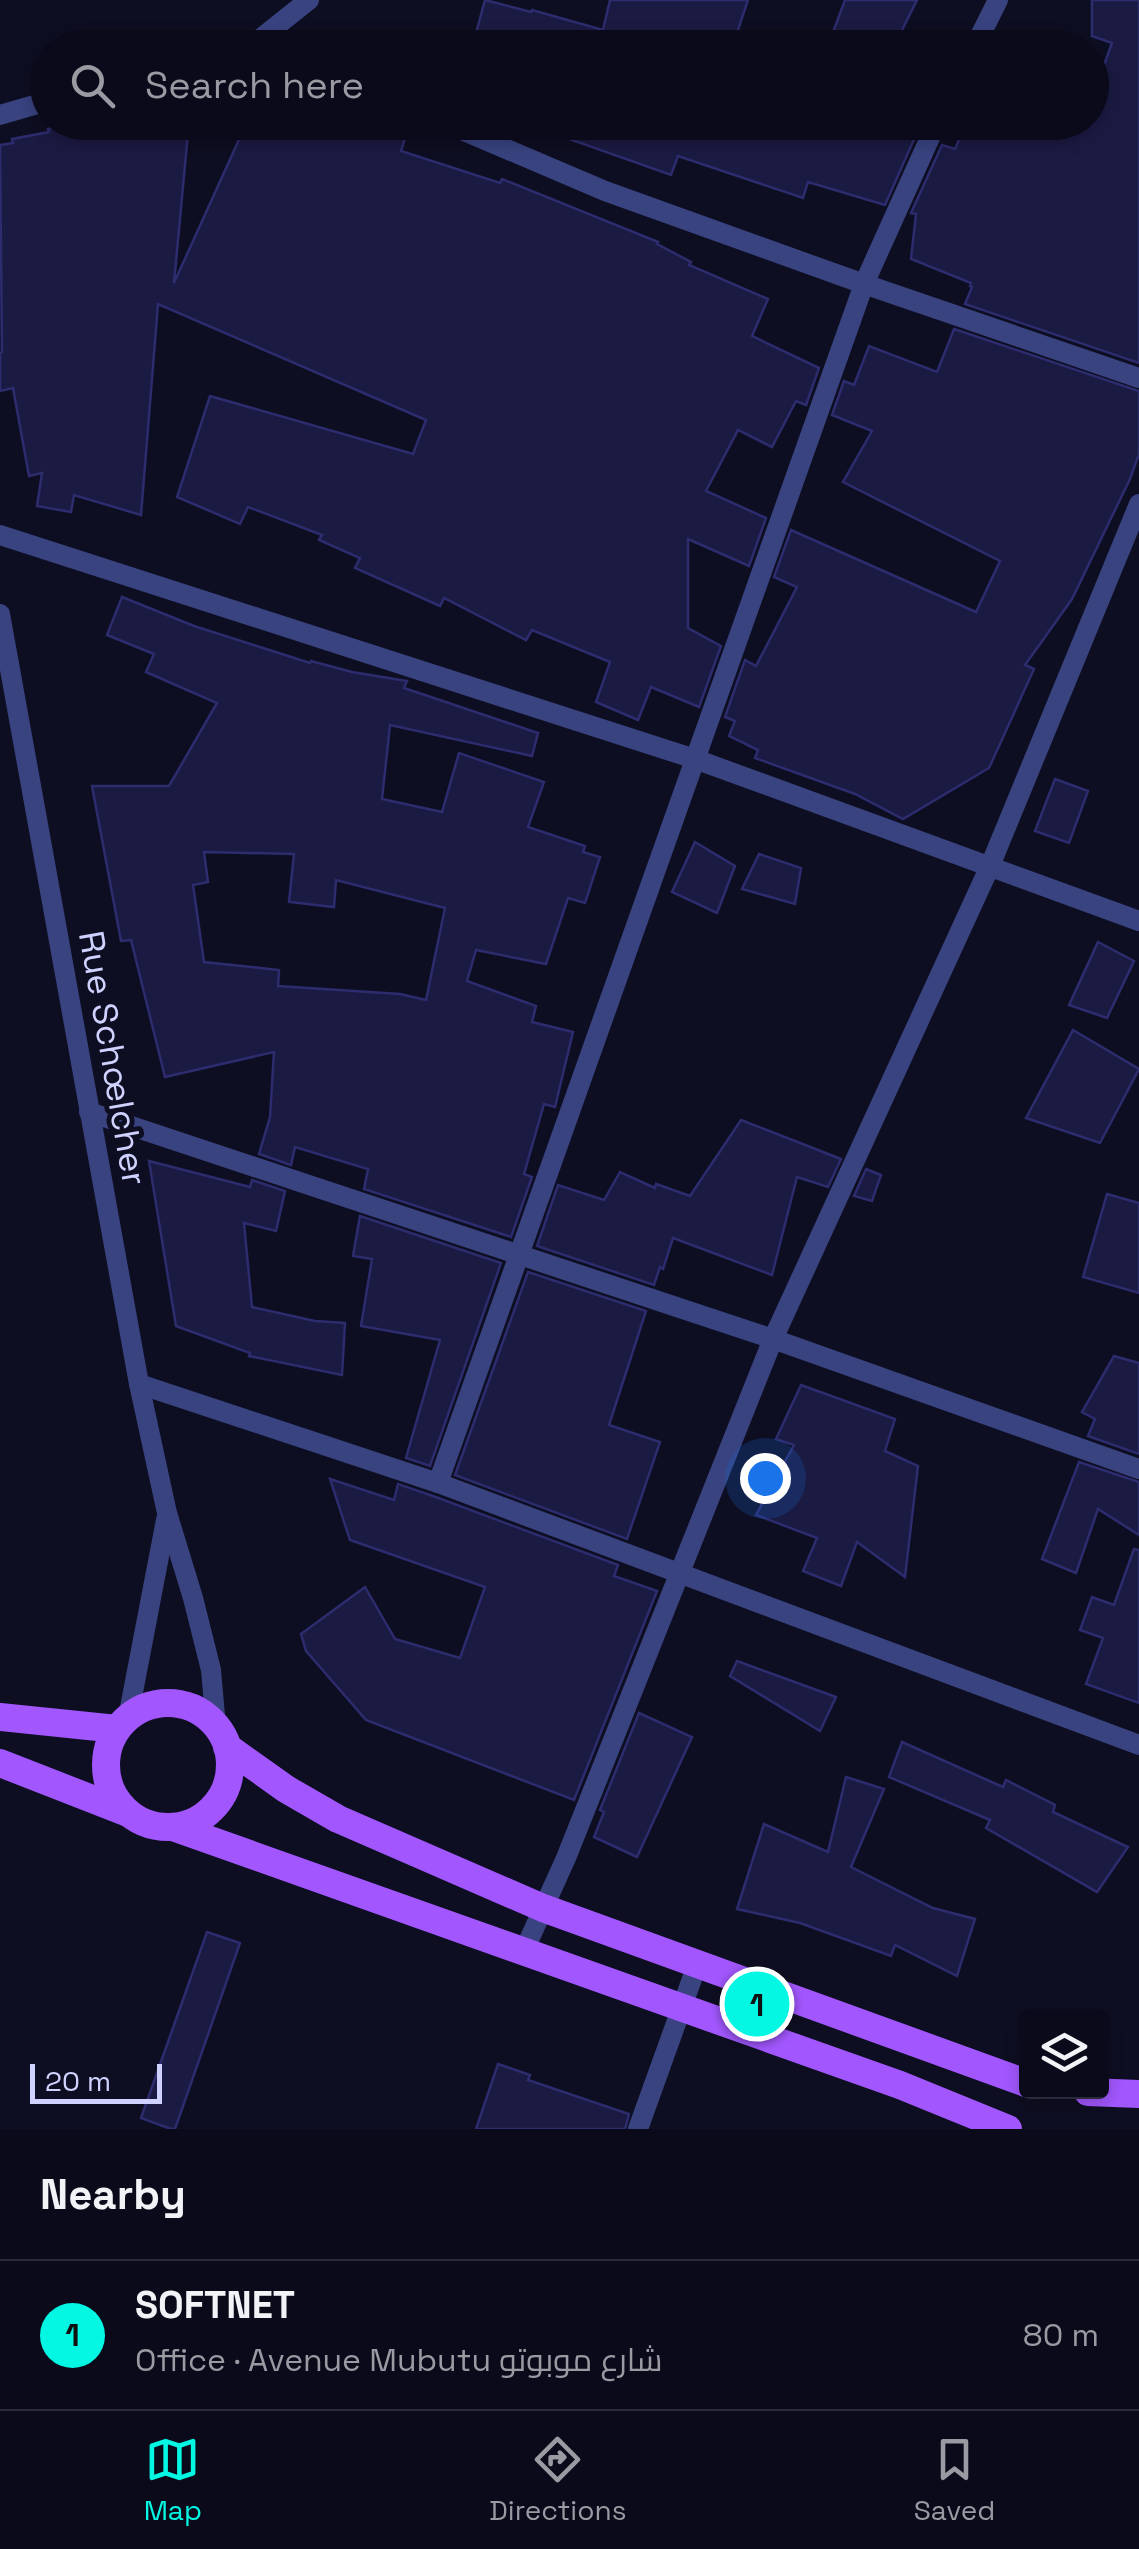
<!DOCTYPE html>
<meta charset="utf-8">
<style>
body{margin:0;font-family:"Space Grotesk",Cairo,sans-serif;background:#131323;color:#f1f3f6}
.controls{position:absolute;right:30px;bottom:30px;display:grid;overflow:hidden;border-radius:10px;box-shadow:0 5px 15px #0003}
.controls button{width:90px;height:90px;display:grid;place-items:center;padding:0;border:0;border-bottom:2px solid #2a2b39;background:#0a0a1a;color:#f1f3f6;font:50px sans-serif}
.scale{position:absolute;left:30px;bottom:25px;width:132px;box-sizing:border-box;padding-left:10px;border:5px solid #cfd2fe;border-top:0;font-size:28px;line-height:35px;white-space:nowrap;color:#cfd2fe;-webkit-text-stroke:8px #0e0e22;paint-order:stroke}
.you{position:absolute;left:765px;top:1478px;width:35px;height:35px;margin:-25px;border:8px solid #fff;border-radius:50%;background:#1a73e8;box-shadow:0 0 0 15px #1a73e833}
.badge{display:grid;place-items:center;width:65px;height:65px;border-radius:50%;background:#03f7e3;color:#111;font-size:32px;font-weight:700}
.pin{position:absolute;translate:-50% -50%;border:5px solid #fff;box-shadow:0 2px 10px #0006}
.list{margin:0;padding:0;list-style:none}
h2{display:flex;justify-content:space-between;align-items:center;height:130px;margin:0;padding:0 40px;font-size:42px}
h2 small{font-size:32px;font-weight:400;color:#999aa2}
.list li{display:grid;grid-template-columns:65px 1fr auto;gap:30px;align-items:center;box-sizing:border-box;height:150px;padding:0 40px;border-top:2px solid #2a2b39}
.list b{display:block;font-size:38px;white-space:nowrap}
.list p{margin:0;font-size:32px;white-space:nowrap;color:#999aa2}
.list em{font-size:32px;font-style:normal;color:#999aa2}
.icon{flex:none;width:55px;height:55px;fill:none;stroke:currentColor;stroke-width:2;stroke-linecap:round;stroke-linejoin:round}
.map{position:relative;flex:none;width:1139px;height:2129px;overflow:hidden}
.search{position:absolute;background:#0a0a1a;box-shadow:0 5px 15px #0003;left:30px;right:30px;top:30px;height:110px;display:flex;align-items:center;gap:25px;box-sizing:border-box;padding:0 35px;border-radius:55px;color:#999aa2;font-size:38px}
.sheet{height:280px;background:#0a0a1a}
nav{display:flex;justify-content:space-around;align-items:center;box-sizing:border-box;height:140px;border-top:2px solid #2a2b39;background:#0a0a1a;font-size:28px;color:#999aa2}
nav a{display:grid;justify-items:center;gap:5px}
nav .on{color:#03f7e3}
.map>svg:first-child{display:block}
</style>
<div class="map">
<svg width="1139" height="2129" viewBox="0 0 1139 2129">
<rect width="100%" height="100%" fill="#0e0e22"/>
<g fill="#1b1a42" stroke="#2d2c6e" stroke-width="2.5" fill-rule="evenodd">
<polygon points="485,0 531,12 532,10 603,30 610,0 748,0 732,48 472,48"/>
<polygon points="845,0 917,0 893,48 865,48 832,35"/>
<polygon points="1092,0 1139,0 1139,363 965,304 972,287 970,286 971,283 911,259 916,214 911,213 942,145 955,149 967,122 1092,122 1092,98 1112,43 1092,36"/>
<polygon points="84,122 189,122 174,283 247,122 410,122 401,151 500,183 502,179 658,242 657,244 691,262 689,265 768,299 752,336 819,368 806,405 796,401 772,447 738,430 706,491 766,518 749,566 688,539 688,628 721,646 699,707 651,687 638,720 596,702 610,662 532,630 526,640 444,598 440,606 355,568 360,558 319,540 322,535 248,507 240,524 177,497 210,396 413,454 426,420 158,304 141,515 74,495 71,512 37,506 42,473 29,476 13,388 0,391 0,353 2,352 0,145 13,143 12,139 49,132 48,129"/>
<polygon points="539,122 869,122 915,137 885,205 808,182 803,198 678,156 671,175 538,128"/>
<polygon points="954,329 1139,391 1139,454 1130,479 1072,599 1025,665 1034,669 989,768 903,819 855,794 755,758 758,750 729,736 735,721 725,717 745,660 756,666 797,587 774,577 791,530 976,612 1000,561 843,482 872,431 832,415 844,381 854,385 869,346 937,372"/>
<path d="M122,597l72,29 116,37 1,-2 41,11 55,9 -3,7 134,45 -6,23 -142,-31 -8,74 60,13 17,-59 85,29 -16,45 57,19 -2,6 17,5 -15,46 -17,-5 -22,66 -70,-14 -9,31 69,25 -4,16 41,10 -18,75 -11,-3 -20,70 8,3 -21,60 -147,-48 4,-20 -73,-22 -4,18 -32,-11 11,-37 4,-65 -109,25 -34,-137 -10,1 -29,-155h77l48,-83 -71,-31 8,-18 -47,-19zM204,852l90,2 -5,48 45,5 2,-27 109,28 -19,92 -26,-6 -122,-8 1,-16 -75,-8 -11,-77 15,-3z"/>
<polygon points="1055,779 1088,791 1069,843 1035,831"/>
<polygon points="695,842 735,866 717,913 672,892"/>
<polygon points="759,854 801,868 795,904 742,889"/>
<polygon points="1098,942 1134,961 1107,1018 1069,1005"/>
<polygon points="1073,1030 1139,1069 1100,1143 1026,1118"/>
<polygon points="741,1120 841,1159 828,1187 797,1177 772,1275 673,1238 663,1269 660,1267 654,1285 537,1246 558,1185 604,1200 620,1172 655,1188 656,1184 690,1196"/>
<polygon points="149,1161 250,1187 252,1180 285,1191 276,1231 244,1223 252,1307 315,1321 345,1323 342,1375 249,1356 250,1353 176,1326"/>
<polygon points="866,1169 881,1175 872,1201 854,1196"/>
<polygon points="1107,1194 1139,1203 1139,1293 1083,1277"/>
<polygon points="360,1216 501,1263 430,1466 406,1458 440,1340 361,1326 372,1259 353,1256"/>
<polygon points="528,1272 646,1311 609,1425 660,1442 627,1539 455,1475"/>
<polygon points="1114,1356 1139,1363 1139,1454 1088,1436 1095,1419 1082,1412"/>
<polygon points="801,1385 895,1419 885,1451 918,1466 905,1577 857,1542 841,1586 803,1571 817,1538 756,1515 794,1445 776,1439"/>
<polygon points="1079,1462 1139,1482 1139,1535 1098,1509 1076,1573 1042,1559"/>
<polygon points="330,1479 394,1500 398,1484 433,1496 618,1565 614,1576 657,1591 574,1800 366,1720 306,1651 301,1634 365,1587 395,1639 460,1658 485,1587 350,1540"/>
<polygon points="1134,1549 1139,1550 1139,1703 1086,1684 1103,1638 1080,1630 1092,1597 1114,1605"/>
<polygon points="737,1661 836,1697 820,1731 730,1676"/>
<polygon points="639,1713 692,1737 637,1857 594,1837 604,1812 600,1810"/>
<polygon points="902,1742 1003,1787 1006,1780 1055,1805 1053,1812 1128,1847 1097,1892 986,1828 990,1820 889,1777"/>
<polygon points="846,1777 884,1789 851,1867 933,1908 975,1919 957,1976 895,1945 891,1956 800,1923 737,1909 764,1824 828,1852"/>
<polygon points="207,1932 240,1943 175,2129 171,2129 141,2118"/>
<polygon points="498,2064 530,2075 528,2080 629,2114 625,2129 476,2129"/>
</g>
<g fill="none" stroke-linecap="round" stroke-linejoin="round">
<g stroke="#394380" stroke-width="20">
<polyline points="240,48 255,43 309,0"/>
<polyline points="974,48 998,0"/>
<polyline points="0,115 48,101"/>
<polyline points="443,122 605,191 864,284 1139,378"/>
<polyline points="0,535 695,759 1139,921"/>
<polyline points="89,1112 773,1339 1139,1469"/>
<polyline points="139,1384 438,1483 1139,1745"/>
<polyline points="438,1483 864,284 937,122"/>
<polyline points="524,1951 566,1858 773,1339 990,866 1139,504"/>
<polyline points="638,2129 697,1965"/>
</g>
<g stroke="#394380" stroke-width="20">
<polyline points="0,614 139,1384 167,1513 193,1598 211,1670 216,1727"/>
<polyline points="128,1718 166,1520"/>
</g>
<g stroke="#a157fd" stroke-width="28">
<circle cx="168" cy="1765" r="62"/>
<polyline points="0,1717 117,1729"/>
<polyline points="227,1747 286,1789 338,1819 543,1908 1026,2083"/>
<polyline points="0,1763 128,1813"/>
<polyline points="173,1827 900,2085 1008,2129"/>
<polyline points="1088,2092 1139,2094"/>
</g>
</g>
<g text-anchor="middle" stroke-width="10" stroke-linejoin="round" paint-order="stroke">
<g font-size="35" fill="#cfd2fe" stroke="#0e0e22">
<text transform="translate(113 1058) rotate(80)" y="12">Rue Schœlcher</text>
</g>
</g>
</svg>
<div class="controls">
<button><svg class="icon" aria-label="layers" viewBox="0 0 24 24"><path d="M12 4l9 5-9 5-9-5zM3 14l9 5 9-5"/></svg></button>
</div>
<div class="scale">20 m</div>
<div class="you"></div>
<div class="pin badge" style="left:757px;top:2004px">1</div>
<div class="search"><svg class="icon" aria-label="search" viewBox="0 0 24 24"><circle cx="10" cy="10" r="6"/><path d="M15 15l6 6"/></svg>Search here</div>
</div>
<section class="sheet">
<h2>Nearby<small></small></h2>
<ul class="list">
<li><span class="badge">1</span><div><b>SOFTNET</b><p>Office · Avenue Mubutu شارع موبوتو</p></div><em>80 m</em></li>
</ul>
</section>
<nav>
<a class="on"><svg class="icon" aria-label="map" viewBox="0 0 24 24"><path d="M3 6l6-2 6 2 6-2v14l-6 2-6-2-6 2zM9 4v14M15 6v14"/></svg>Map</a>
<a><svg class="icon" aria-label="directions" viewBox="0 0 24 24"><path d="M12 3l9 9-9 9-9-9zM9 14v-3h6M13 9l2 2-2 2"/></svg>Directions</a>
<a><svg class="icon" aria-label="saved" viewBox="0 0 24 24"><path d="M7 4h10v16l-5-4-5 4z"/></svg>Saved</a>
</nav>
